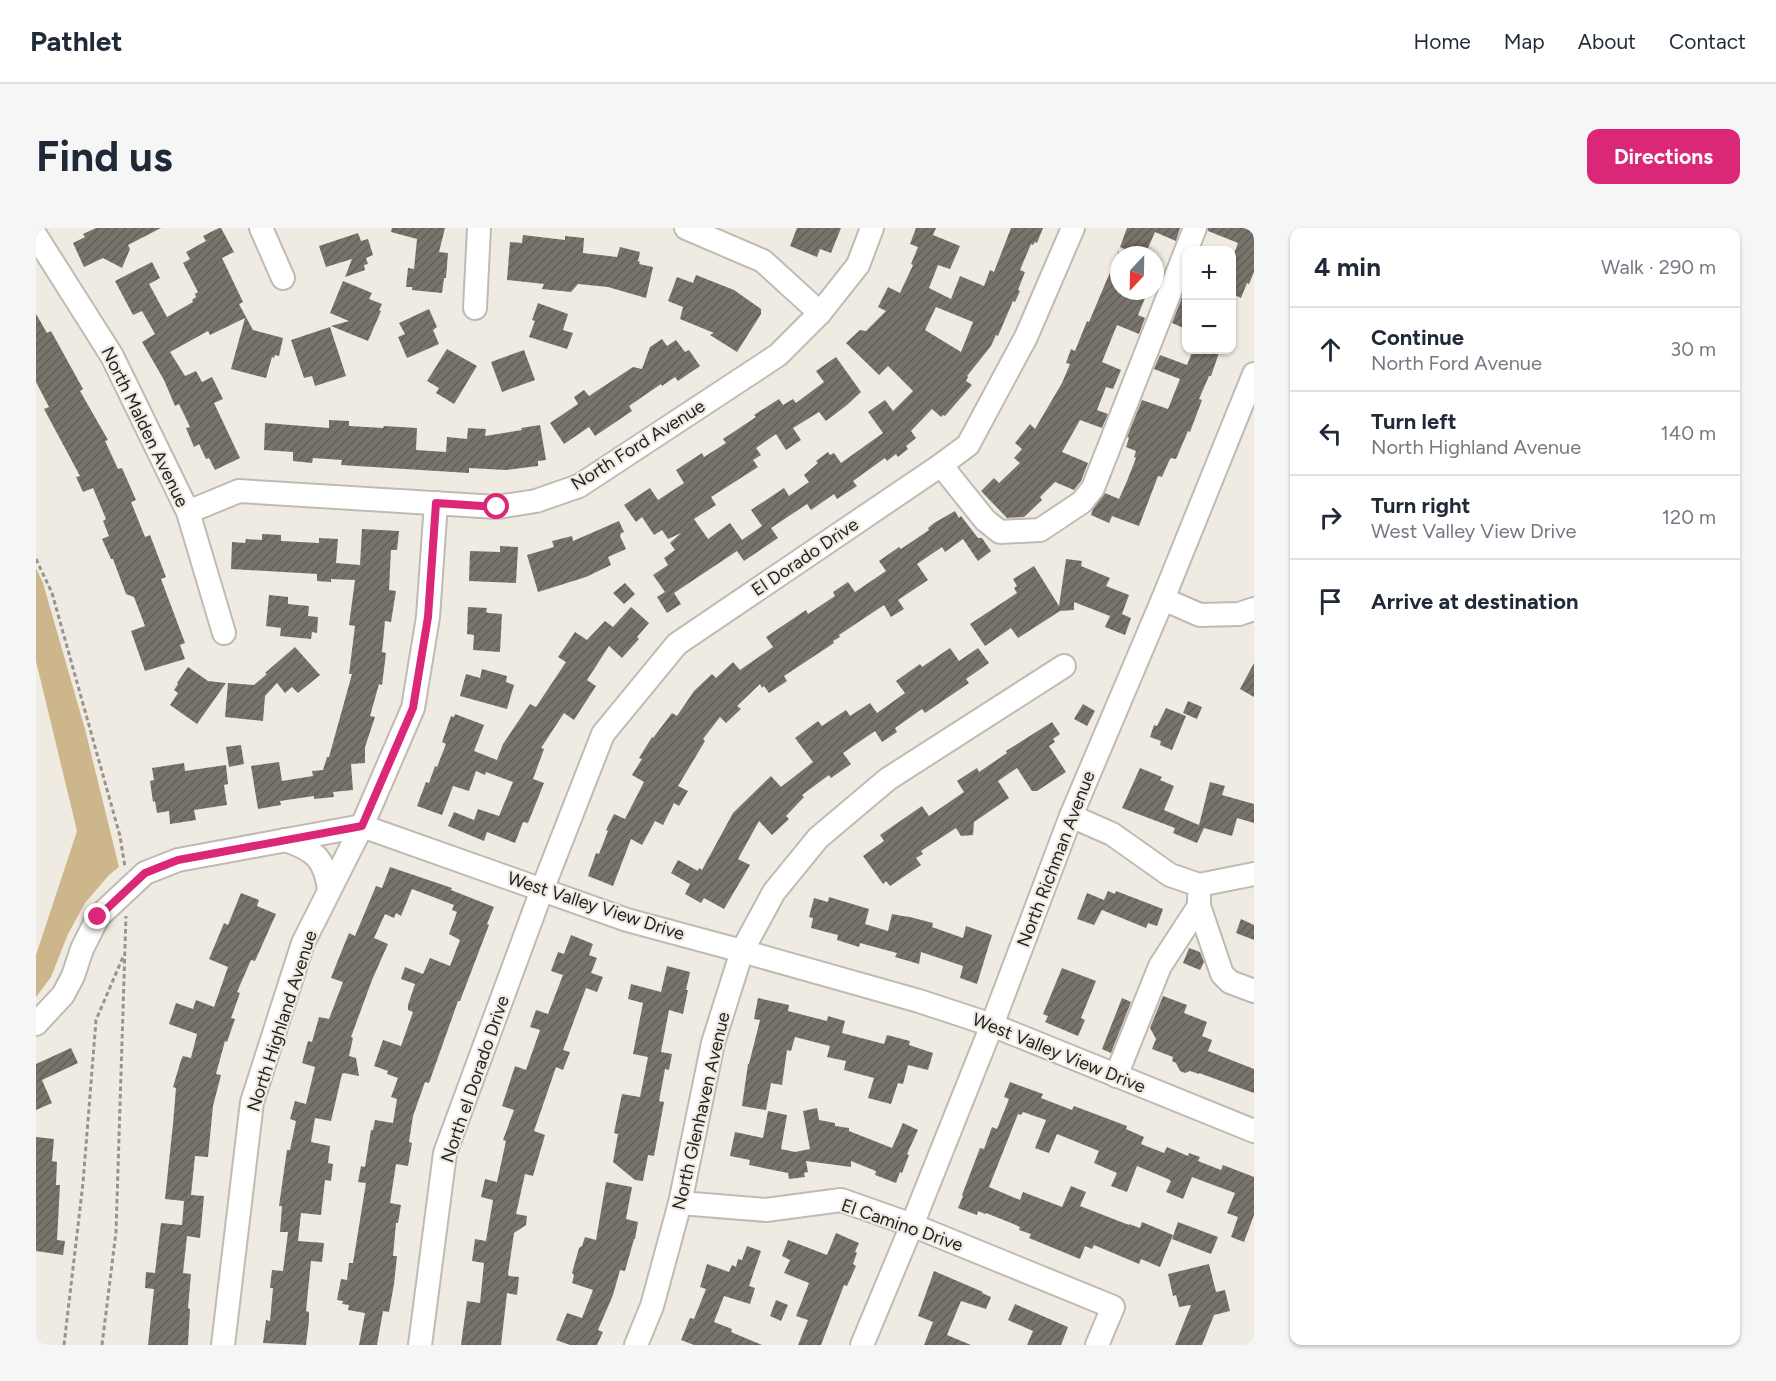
<!DOCTYPE html>
<meta charset="utf-8">
<style>
body{margin:0;font-family:Figtree,sans-serif;background:#f6f6f7;color:#1f2937}
.controls{position:absolute;right:18px;top:18px;display:grid;overflow:hidden;border-radius:12px;box-shadow:0 2px 4px #0004}
.controls button{width:54px;height:54px;display:grid;place-items:center;padding:0;border:0;border-bottom:2px solid #e0e1e3;background:#fff;color:#1f2937;font:30px sans-serif}
.compass{position:absolute;left:1074px;top:18px;width:54px;height:54px;border-radius:50%;background:#fff;box-shadow:0 2px 4px #0004;rotate:202deg}
.stop{position:absolute;width:18px;height:18px;margin:-14px;border:4px solid #db2777;border-radius:50%;background:#fff}
.stop.end{background:#db2777;border-color:#fff;box-shadow:0 2px 6px #0008}
.list{margin:0;padding:0;list-style:none}
h2{display:flex;justify-content:space-between;align-items:center;height:78px;margin:0;padding:0 24px;font-size:26px}
h2 small{font-size:20px;font-weight:400;color:#747a83}
.list li{display:grid;grid-template-columns:39px 1fr auto;gap:18px;align-items:center;box-sizing:border-box;height:84px;padding:0 24px;border-top:2px solid #e0e1e3}
.list b{display:block;font-size:22px;white-space:nowrap}
.list p{margin:0;font-size:20px;white-space:nowrap;color:#747a83}
.list em{font-size:20px;font-style:normal;color:#747a83}
.icon{flex:none;width:33px;height:33px;fill:none;stroke:currentColor;stroke-width:2;stroke-linecap:round;stroke-linejoin:round}
.map{position:relative;flex:none;width:1218px;height:1117px;overflow:hidden;border-radius:12px}
header{display:flex;align-items:center;gap:36px;box-sizing:border-box;height:84px;padding:0 30px;background:#fff;border-bottom:2px solid #e0e1e3}
header strong{font-size:28px}
nav{display:flex;gap:33px;margin-inline-start:auto;font-size:21px}
.intro{display:flex;align-items:center;justify-content:space-between;box-sizing:border-box;height:144px;padding:0 36px}
h1{margin:0;font-size:42px}
.button{padding:15px 27px;border-radius:12px;background:#db2777;color:#fff;font-size:21px;font-weight:700}
main{display:flex;gap:36px;padding:0 36px}
aside{flex:1;background:#fff;border-radius:12px;box-shadow:0 2px 4px #0004}
.map>svg:first-child{display:block}
</style>
<header>
<strong>Pathlet</strong>
<nav><a>Home</a><a>Map</a><a>About</a><a>Contact</a></nav>
</header>
<div class="intro"><h1>Find us</h1><a class="button">Directions</a></div>
<main>
<div class="map">
<svg width="1218" height="1117" viewBox="0 0 1218 1117">
<defs>
<pattern id="building-hatch" width="6" height="6" patternUnits="userSpaceOnUse" patternTransform="scale(1.5)"><rect width="6" height="6" fill="#78736b"/><path d="M-1 1l2-2M0 6l6-6M5 7l2-2" fill="none" stroke="#625e58"/></pattern>
</defs>
<rect width="100%" height="100%" fill="#f0ebe2"/>
<polygon fill="#cdb68c" points="0,340 7,355 49,501 83,639 73,647 49,675 32,706 15,749 0,769 0,727 41,603 0,433"/>
<g fill="url(#building-hatch)" fill-rule="evenodd">
<polygon points="60,0 125,0 92,17 94,21 86,40 67,30 48,39 37,15 49,9 47,6"/>
<polygon points="183,0 185,0 198,24 186,30 207,74 203,76 217,102 247,110 243,128 239,127 238,130 236,129 230,150 195,141 209,90 174,107 172,103 134,124 149,148 160,143 166,154 176,149 187,171 178,175 204,230 179,242 173,230 170,231 163,216 158,219 150,200 154,199 143,176 139,178 128,152 106,114 119,106 106,83 97,87 79,53 116,34 124,50 113,56 131,89 157,74 156,72 160,69 159,66 162,64 147,35 154,31 150,24 170,13 167,8"/>
<polygon points="356,0 409,0 403,24 412,25 410,50 408,50 406,65 376,62 376,59 370,59 372,40 378,41 381,11 355,4"/>
<polygon points="761,0 805,0 795,25 784,21 781,29 754,18"/>
<path d="M880,0h20l-3,7 27,11 -10,23 -12,-4 -9,23 22,11 9,-23 24,10 6,-16 4,2 17,-44h32l-6,15 -2,-1 -2,3 -2,-1 -11,26 5,2 -7,18 2,1 -5,11 -2,-1 -15,35 -2,-1 -5,11 -24,30 1,1 -2,4 6,4 -27,31 -2,-1 -2,2 -9,-8 -21,22 5,7 -10,8 2,3 -10,8 -2,-3 -9,7 -2,-3 -32,23 4,5 -20,13 -3,-5 -23,16 -4,-6 -36,24 7,10 -34,23 -7,-10 -63,42 7,11 -14,9 -10,-16 8,-5 -12,-17 15,-10 -4,-7 11,-8 -5,-7 11,-10 -13,6 -6,-9 -8,5 -12,-18 -6,5 -12,-17 26,-17 8,12 26,-17 -8,-13 26,-17 2,4 22,-14 -3,-4 33,-22 -2,-2 25,-16 4,6 10,-6 3,4 28,-21 -8,-11 20,-14 25,35 -14,13 -21,16 -7,-9 -26,16 8,12 -15,10 -10,-16 -20,14 5,7 -8,5 5,7 -47,30 5,8 -22,14 14,20 22,-16 12,17 20,-14 -11,-16 33,-22 5,8 20,-14 -5,-7 14,-12 -2,-2 12,-9 2,3 4,-2 7,10 42,-30 -15,-21 17,-12 8,11 20,-20 -25,-25 -9,9 -33,-32 14,-13 6,1 20,-20 -8,-4 10,-20 12,6 13,-28 -2,-1 7,-17 -8,-3zM900,79l37,15 -12,30 -36,-22z"/>
<polygon points="1091,0 1144,0 1140,13 1119,4 1109,27 1103,27 1084,19"/>
<polygon points="1172,0 1218,0 1218,44 1213,56 1211,55 1205,70 1196,66 1196,31 1202,15 1172,3"/>
<polygon points="322,5 325,13 332,11 337,27 330,30 332,36 328,37 329,42 309,49 316,31 290,39 283,18"/>
<polygon points="487,7 529,12 529,8 548,10 547,25 581,29 584,19 604,24 602,33 604,34 603,36 617,39 610,70 572,59 542,56 535,64 506,61 508,56 471,52 474,14 486,15"/>
<polygon points="1083,23 1083,63 1112,63 1102,87 1109,90 1103,106 1081,97 1066,134 1085,142 1077,161 1070,159 1061,182 1072,186 1066,200 1044,192 1026,224 1052,235 1045,253 1038,262 1019,254 1004,269 1006,272 988,289 971,290 945,263 958,250 963,255 984,235 978,230 986,221 979,215 994,196 999,201 1026,155 1034,136 1030,135 1035,121 1039,123 1051,93 1053,94"/>
<polygon points="660,47 698,62 725,81 725,86 701,124 674,107 678,105 644,91 647,79 632,73 641,49 657,55"/>
<polygon points="307,53 336,65 333,71 346,76 343,82 345,83 332,113 295,98 313,93 294,85"/>
<polygon points="1150,59 1150,101 1136,95"/>
<polygon points="502,75 532,86 527,102 537,105 531,121 493,109 499,93 496,92"/>
<polygon points="393,81 401,99 397,102 403,116 371,130 362,109 369,106 363,95"/>
<polygon points="0,86 11,105 15,103 47,161 44,163 72,212 69,213 82,241 86,240 100,272 95,274 109,309 114,307 130,349 125,351 149,415 144,417 149,431 109,443 95,403 109,398 98,369 90,366 77,331 75,331 66,311 73,308 67,293 70,291 57,260 47,264 40,249 44,248 8,181 13,179 0,154"/>
<polygon points="294,99 310,148 279,158 276,148 268,150 255,112"/>
<polygon points="626,111 631,118 640,112 649,124 653,122 664,138 642,153 639,149 626,158 625,156 593,178 596,183 559,208 553,199 528,216 514,195 542,176 538,169 548,162 553,168 597,139 606,141 614,119"/>
<polygon points="411,121 441,138 418,176 400,165 403,160 391,153"/>
<polygon points="488,122 499,152 466,164 455,134"/>
<polygon points="1157,122 1184,122 1175,148 1173,148 1163,171 1166,172 1154,204 1152,203 1140,231 1135,230 1133,233 1126,249 1122,248 1103,298 1076,288 1073,295 1055,287 1057,281 1069,265 1083,271 1091,253 1100,230 1098,229 1100,223 1090,219 1093,210 1091,209 1106,172 1132,181 1144,151 1118,141 1124,127 1151,137"/>
<polygon points="293,192 313,193 313,198 347,200 348,198 381,200 380,222 410,224 411,209 431,211 432,200 450,201 449,208 486,202 485,200 504,197 510,232 502,233 502,238 470,242 433,240 433,245 305,237 306,232 277,230 276,235 257,233 257,224 228,222 229,195 293,200"/>
<polygon points="919,283 923,290 925,288 942,310 946,310 955,323 942,333 927,311 909,324 906,319 881,336 892,352 862,372 868,381 855,389 848,377 803,407 804,409 797,413 798,415 748,448 751,453 733,465 728,458 726,460 724,456 701,478 705,481 690,495 684,489 667,511 669,513 642,558 652,563 643,578 638,575 627,597 619,593 606,617 595,611 577,658 552,648 560,625 563,626 572,603 570,602 578,586 589,591 608,554 596,547 606,531 603,530 616,509 617,510 636,485 641,488 658,463 676,446 680,450 697,434 704,442 737,419 730,409 770,382 772,386 799,368 797,364 812,354 819,364 850,343 843,333 863,319 865,321 893,302 892,300 898,295"/>
<polygon points="583,293 588,304 585,305 584,308 590,321 572,329 575,337 550,349 502,364 491,327 518,319 516,313 536,308 537,313"/>
<polygon points="326,301 363,303 361,322 355,322 353,362 360,363 355,394 349,393 346,424 350,425 346,457 343,456 334,488 339,489 329,519 329,535 315,536 317,562 297,564 298,569 278,571 278,568 244,573 245,577 222,581 215,538 243,534 246,553 277,548 276,543 287,542 291,529 293,529 316,446 313,446 319,398 313,397 319,352 295,351 295,354 281,353 281,346 195,341 196,314 209,315 210,311 226,312 226,306 245,307 245,313 283,315 283,310 302,311 300,335 324,337"/>
<polygon points="464,318 482,319 480,355 433,353 434,323 464,324"/>
<polygon points="1030,331 1046,333 1045,338 1074,350 1070,358 1093,367 1086,386 1095,390 1089,407 1069,399 1074,388 1038,374 1038,382 1024,383 982,410 975,400 949,418 934,396 981,365 978,360 981,358 977,351 998,338 1023,378"/>
<polygon points="589,355 599,366 588,376 577,365"/>
<polygon points="233,367 252,369 252,376 273,378 272,388 282,389 281,405 276,404 275,411 244,408 245,400 230,398"/>
<polygon points="432,379 451,380 450,384 453,385 466,386 464,424 437,422 438,407 431,406"/>
<polygon points="595,379 613,395 601,409 603,411 586,430 573,418 551,452 560,458 538,492 528,485 505,520 508,521 497,551 508,555 492,595 487,594 479,615 451,604 448,613 412,598 418,584 438,592 442,581 463,588 477,554 450,544 449,547 440,543 433,563 417,558 406,587 381,578 390,554 393,555 399,538 401,539 410,516 406,514 415,488 418,489 419,486 448,497 438,523 461,532 467,516 494,476 500,479 530,434 522,429 539,404 551,412 569,393 577,399"/>
<polygon points="259,419 284,447 262,465 256,459 249,465 241,455 229,468 227,493 189,489 192,455 218,457 231,446 229,445"/>
<polygon points="914,420 923,433 942,420 953,435 930,451 933,455 889,485 886,481 859,500 861,504 846,514 839,503 807,525 815,536 795,550 793,547 766,567 768,569 750,588 753,591 736,607 723,593 702,631 714,637 688,681 668,670 665,675 649,666 654,656 635,645 642,632 662,643 663,640 666,642 697,585 735,548 745,559 777,534 759,510 782,493 786,498 810,482 814,488 834,475 841,485 869,465 860,453 884,436 886,439"/>
<polygon points="1218,435 1218,469 1204,461"/>
<polygon points="152,439 172,453 190,455 161,496 134,477 142,465 138,462 142,456 141,455"/>
<polygon points="446,441 471,448 470,454 478,457 471,481 424,468 430,446 444,450"/>
<polygon points="1152,473 1166,479 1161,491 1147,485"/>
<polygon points="1047,476 1059,483 1051,498 1038,491"/>
<polygon points="1130,480 1150,488 1136,522 1124,517 1125,513 1114,509 1118,497 1121,498"/>
<polygon points="1016,494 1024,506 1017,511 1019,514 1013,518 1030,544 1001,563 996,563 981,540 962,553 973,570 938,594 937,607 925,608 920,600 885,623 887,626 880,630 885,637 854,658 850,653 847,656 827,628 848,613 844,607 886,578 893,588 928,564 921,553 941,540 943,544 971,525 970,523"/>
<polygon points="205,517 208,536 193,539 190,519"/>
<polygon points="148,535 149,543 190,537 192,556 188,557 191,577 158,582 160,592 134,596 133,583 121,585 119,573 117,574 114,553 118,552 116,540"/>
<polygon points="1104,540 1126,549 1124,552 1138,558 1128,582 1163,597 1174,554 1189,558 1186,567 1218,576 1218,595 1201,590 1196,608 1168,600 1161,615 1137,605 1139,600 1086,580"/>
<polygon points="354,639 416,660 415,662 458,679 451,696 453,697 424,773 422,773 393,855 389,854 377,888 373,914 376,915 372,938 360,936 354,975 365,977 362,995 360,995 357,1028 361,1028 358,1056 353,1084 347,1083 341,1117 323,1117 329,1085 312,1082 313,1077 306,1076 307,1073 301,1072 305,1051 311,1052 313,1035 317,1035 330,955 322,954 325,938 329,939 335,902 337,902 339,892 357,895 361,871 355,869 362,850 351,846 352,843 338,838 347,812 365,818 377,784 372,782 372,777 379,756 365,751 369,739 387,746 394,730 414,738 424,712 413,706 421,684 416,682 418,677 376,661 365,688 360,685 358,690 349,686 338,710 352,716 336,752 315,809 317,810 313,828 320,830 323,848 308,845 306,846 295,893 279,890 275,914 294,918 292,935 297,936 295,953 289,952 285,987 265,985 262,1013 288,1015 286,1034 275,1033 270,1083 273,1084 273,1092 270,1117 227,1115 230,1092 234,1093 237,1060 234,1060 236,1042 247,1043 252,1004 244,1004 246,978 243,978 251,922 254,922 260,893 254,891 259,873 270,876 279,839 266,835 272,813 276,814 283,789 293,791 307,754 295,750 300,737 313,705 319,708 340,658 346,660"/>
<polygon points="1072,663 1079,666 1080,663 1127,681 1121,698 1112,695 1110,700 1066,682 1058,697 1041,691 1051,665 1068,672"/>
<polygon points="205,665 223,672 221,678 240,686 219,733 215,732 201,764 204,765 195,790 199,791 191,814 189,813 180,846 185,847 177,878 172,929 159,928 155,967 168,968 164,1010 151,1008 147,1045 155,1046 152,1080 154,1081 152,1117 112,1117 118,1061 109,1060 110,1044 119,1045 125,995 146,997 148,973 129,971 137,896 140,860 137,859 145,832 147,828 155,830 161,806 133,796 140,775 157,781 160,772 178,779 192,739 173,731 188,695 192,697"/>
<polygon points="793,669 833,681 829,696 852,703 856,686 872,689 870,688 897,695 896,699 927,710 930,698 956,707 941,756 924,750 927,738 885,724 883,736 859,729 861,725 824,715 823,719 801,712 802,707 775,700 777,690 773,689 778,670 792,674"/>
<polygon points="1205,691 1218,697 1218,712 1200,705"/>
<polygon points="535,707 557,716 553,727 561,730 555,745 567,749 561,764 550,760 527,822 534,824 527,842 520,839 498,903 509,907 497,948 489,946 480,986 491,988 490,997 478,1005 472,1046 473,1048 483,1049 481,1067 471,1065 465,1117 425,1117 431,1073 444,1075 448,1035 436,1033 439,1011 450,1013 457,972 445,969 449,951 461,954 470,913 467,912 478,882 466,878 479,838 490,842 504,802 494,799 500,782 512,786 527,747 515,743 522,724 528,726"/>
<polygon points="1153,720 1164,724 1168,734 1164,742 1147,735"/>
<polygon points="631,738 654,744 650,762 652,762 647,786 633,782 625,824 636,826 633,842 629,841 623,873 628,874 618,928 612,927 607,953 599,952 577,934 582,906 578,905 586,866 604,869 612,829 597,826 607,775 592,771 595,756 625,764"/>
<polygon points="1026,740 1060,753 1045,790 1049,792 1042,808 1009,794 1012,788 1007,786"/>
<polygon points="1127,768 1151,777 1148,785 1171,794 1166,808 1176,812 1172,823 1218,841 1218,865 1163,845 1163,846 1154,843 1149,845 1144,843 1140,835 1136,833 1137,829 1116,821 1120,811 1114,800"/>
<polygon points="722,770 753,777 752,783 791,793 792,788 809,793 806,805 848,816 851,807 874,813 873,817 897,825 892,842 872,837 867,856 862,855 855,876 832,870 838,850 808,842 810,833 791,829 794,818 759,809 755,823 751,822 746,857 735,855 730,882 706,878 712,836 713,836 724,792 718,791"/>
<polygon points="1086,770 1095,774 1075,825 1066,821"/>
<polygon points="35,820 42,835 6,852 16,875 0,882 0,836"/>
<polygon points="974,854 1007,866 1005,870 1036,882 1038,878 1091,898 1090,901 1108,909 1105,916 1128,925 1131,919 1152,928 1153,925 1164,929 1162,933 1185,942 1187,937 1218,949 1218,987 1208,1014 1195,1009 1202,989 1191,985 1199,965 1156,949 1147,971 1130,964 1135,953 1132,951 1101,938 1091,964 1075,958 1081,945 1058,935 1063,923 1021,906 1013,925 999,920 1010,892 987,884 985,887 982,886 953,959 984,972 987,964 1026,979 1035,958 1050,964 1044,978 1093,997 1093,996 1104,1000 1106,994 1137,1007 1124,1039 1105,1031 1103,1036 1058,1017 1056,1021 1049,1018 1044,1031 993,1010 995,1006 983,1002 984,999 975,995 950,985 949,986 942,983 941,987 922,980 927,968 926,967 944,920 948,921 956,899 961,901 973,871 968,869"/>
<polygon points="781,880 783,892 799,895 799,898 813,900 813,903 856,920 867,895 882,902 871,926 873,927 866,945 864,944 860,955 839,947 840,943 815,933 815,939 770,933 772,944 768,945 769,949 753,951 752,945 713,937 714,932 694,928 699,904 727,910 732,883 751,887 745,921 759,924 774,921 767,883"/>
<polygon points="0,909 18,911 16,933 21,934 20,957 24,957 21,1012 29,1013 27,1027 0,1023"/>
<polygon points="570,954 596,959 590,991 602,994 599,1011 598,1011 589,1043 584,1042 577,1067 562,1102 567,1104 561,1117 534,1117 520,1112 531,1085 546,1090 557,1062 536,1055 538,1047 536,1045 543,1020 546,1018 549,1009 560,1012"/>
<polygon points="1142,994 1182,1009 1175,1026 1136,1011"/>
<polygon points="800,1005 823,1015 819,1024 821,1025 817,1036 820,1038 811,1058 808,1057 785,1117 762,1117 772,1092 760,1088 773,1055 748,1045 754,1032 746,1028 752,1012 791,1027"/>
<polygon points="711,1018 725,1023 713,1058 719,1060 714,1076 688,1068 678,1094 696,1101 695,1104 726,1117 658,1117 645,1112 654,1090 658,1091 670,1061 664,1059 671,1036 693,1044 696,1037 700,1039 702,1031 706,1032"/>
<polygon points="1173,1036 1180,1064 1189,1062 1194,1083 1178,1087 1166,1117 1139,1117 1155,1077 1143,1079 1140,1067 1137,1068 1132,1046"/>
<polygon points="898,1043 947,1064 946,1065 955,1069 950,1081 925,1073 911,1107 935,1117 888,1117 897,1094 882,1088"/>
<polygon points="740,1072 752,1077 745,1093 734,1088"/>
<polygon points="979,1076 1032,1099 1025,1117 991,1117 997,1103 972,1092"/>
</g>
<g fill="none" stroke-linecap="round" stroke-linejoin="round">
<g stroke="#c0bbb2" stroke-width="26">
<g id="minor">
<polyline points="225,0 247,50"/>
<polyline points="650,0 727,33 784,85"/>
<polyline points="0,8 76,128 152,284 188,405"/>
<polyline points="439,80 443,0"/>
<polyline points="905,237 949,292 964,304 1004,302 1046,274 1057,260 1159,0"/>
<polyline points="152,284 203,263 461,279 500,273 543,258 742,127 784,85 822,37 836,0"/>
<polyline points="1127,371 1164,387 1203,386 1218,381"/>
<polyline points="1035,588 1076,606 1134,647 1163,657 1218,646"/>
<path d="M249,612c30,10 40,19 44,50"/>
<polyline points="1163,669 1163,678 1186,746 1194,754 1218,763"/>
<polyline points="0,796 27,767 37,748 46,721 62,689 109,645 142,632 326,598 591,692 706,723 883,773 956,797 1218,903"/>
<polyline points="1080,848 1124,738 1163,678"/>
<polyline points="644,975 730,982 805,972 876,997 1077,1079 1061,1117"/>
<polyline points="187,1117 216,874 267,715 326,598 377,480 392,389 400,275"/>
<polyline points="384,1117 409,925 506,662 567,506 641,416 905,237 932,217 990,109 1037,0"/>
<polyline points="600,1117 616,1078 644,975 677,815 706,723 738,664 782,610 852,551 1028,438"/>
<polyline points="826,1117 876,997 956,797 1035,588 1127,371 1218,146"/>
</g>
</g>
<g stroke="#97948d" stroke-width="3" stroke-dasharray="4.5 3" stroke-linecap="butt">
<polyline points="0,331 16,365 84,608 89,639"/>
<polyline points="28,1117 47,955 60,792 87,729"/>
<polyline points="66,1117 80,1004 90,688"/>
</g>
<use href="#minor" stroke="#fff" stroke-width="22"/>
</g>
<g fill="none" stroke-linecap="round" stroke-linejoin="round">
<polyline stroke="#db2777" stroke-width="8" points="62,689 109,645 142,632 326,598 377,480 392,389 400,275 461,279"/>
</g>
<g text-anchor="middle" stroke-width="4.5" stroke-linejoin="round" paint-order="stroke">
<g font-size="18" fill="#252320" stroke="#f0ebe2">
<text transform="translate(109 199) rotate(64)" y="6">North Malden Avenue</text>
<text transform="translate(602 217) rotate(-32)" y="6">North Ford Avenue</text>
<text transform="translate(769 329) rotate(-34)" y="6">El Dorado Drive</text>
<text transform="translate(1020 631) rotate(-69)" y="6">North Richman Avenue</text>
<text transform="translate(560 678) rotate(18)" y="6">West Valley View Drive</text>
<text transform="translate(246 793) rotate(-72)" y="6">North Highland Avenue</text>
<text transform="translate(1023 825) rotate(22)" y="6">West Valley View Drive</text>
<text transform="translate(439 851) rotate(-71)" y="6">North el Dorado Drive</text>
<text transform="translate(665 883) rotate(-77)" y="6">North Glenhaven Avenue</text>
<text transform="translate(866 997) rotate(19)" y="6">El Camino Drive</text>
</g>
</g>
</svg>
<div class="controls">
<button>+</button>
<button>−</button>
</div>
<svg class="compass" viewBox="-18 -18 36 36"><path d="M0-13l5 13h-10z" fill="#e53935"/><path d="M0 13l5-13h-10z" fill="#747a83"/></svg>
<div class="stop" style="left:461px;top:279px"></div>
<div class="stop end" style="left:62px;top:689px"></div>
</div>
<aside>
<h2>4 min<small>Walk · 290 m</small></h2>
<ul class="list">
<li><svg class="icon" aria-label="ahead" viewBox="0 0 24 24"><path d="M12 20V5M6 11l6-6 6 6"/></svg><div><b>Continue</b><p>North Ford Avenue</p></div><em>30 m</em></li>
<li><svg class="icon" aria-label="left" viewBox="0 0 24 24"><path d="M17 20v-9H6M10 6l-5 5 5 5"/></svg><div><b>Turn left</b><p>North Highland Avenue</p></div><em>140 m</em></li>
<li><svg class="icon" aria-label="right" viewBox="0 0 24 24"><path d="M7 20v-9h11M14 6l5 5-5 5"/></svg><div><b>Turn right</b><p>West Valley View Drive</p></div><em>120 m</em></li>
<li><svg class="icon" aria-label="arrive" viewBox="0 0 24 24"><path d="M6 21V4h12l-3 4 3 4H6"/></svg><div><b>Arrive at destination</b></div></li>
</ul>
</aside>
</main>
